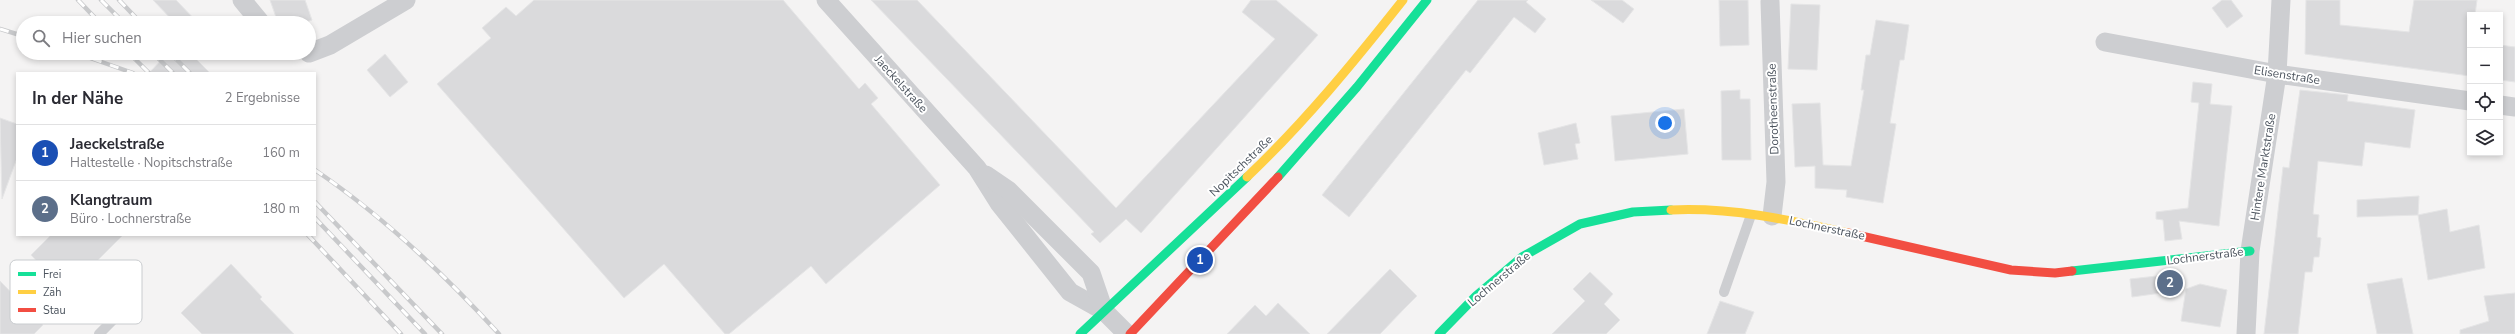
<!DOCTYPE html>
<html lang="de">
<meta charset="utf-8">
<style>
body{margin:0;font-family:"Nunito Sans",sans-serif;background:#f2f2f3;color:#2b2b33}
.controls{position:absolute;right:12px;top:12px;display:grid;overflow:hidden;border-radius:0px;box-shadow:0 2px 6px #0003}
.controls button{width:36px;height:36px;display:grid;place-items:center;padding:0;border:0;border-bottom:1px solid #e1e1e2;background:#fff;color:#2b2b33;font:20px sans-serif}
.you{position:absolute;left:1665px;top:123px;width:14px;height:14px;margin:-10px;border:3px solid #fff;border-radius:50%;background:#1a73e8;box-shadow:0 0 0 6px #1a73e833}
.badge{display:grid;place-items:center;width:26px;height:26px;border-radius:50%;background:#878c92;color:#fff;font-size:13px;font-weight:700}
.pin{position:absolute;translate:-50% -50%;border:2px solid #fff;box-shadow:0 1px 4px #0006}
.list{margin:0;padding:0;list-style:none}
h2{display:flex;justify-content:space-between;align-items:center;height:52px;margin:0;padding:0 16px;font-size:17px}
h2 small{font-size:13px;font-weight:400;color:#7c7c81}
.list li{display:grid;grid-template-columns:26px 1fr auto;gap:12px;align-items:center;box-sizing:border-box;height:56px;padding:0 16px;border-top:1px solid #e1e1e2}
.list b{display:block;font-size:15px;white-space:nowrap}
.list p{margin:0;font-size:13px;white-space:nowrap;color:#7c7c81}
.list em{font-size:13px;font-style:normal;color:#7c7c81}
.icon{flex:none;width:22px;height:22px;fill:none;stroke:currentColor;stroke-width:2;stroke-linecap:round;stroke-linejoin:round}
.map{position:relative;flex:none;width:2515px;height:334px;overflow:hidden}
.search{position:absolute;background:#fff;box-shadow:0 2px 6px #0003;left:16px;top:16px;width:300px;height:44px;display:flex;align-items:center;gap:10px;box-sizing:border-box;padding:0 14px;border-radius:22px;color:#7c7c81;font-size:15px}
.panel{position:absolute;background:#fff;box-shadow:0 2px 6px #0003;left:16px;top:72px;width:300px;height:164px;border-radius:0px}
.map>svg:first-child{display:block}
</style>
<div class="map">
<svg width="2515" height="334" viewBox="0 0 2515 334">
<rect width="100%" height="100%" fill="#f4f3f3"/>
<g fill="#dadadc" stroke="#e5e5e6">
<polygon points="153,0 176,0 198,23 175,23"/>
<polygon points="270,0 305,0 312,20 302,23 278,23"/>
<polygon points="534,0 783,0 859,89 865,83 878,98 871,104 940,185 826,284 811,266 729,334 725,334 664,264 624,298 437,84 491,38 482,28 506,7 516,16"/>
<polygon points="871,0 917,0 1116,208 1275,39 1242,12 1251,0 1276,0 1318,35 1141,233 1126,219 1100,243 1091,234 1094,232"/>
<polygon points="1478,0 1528,0 1526,2 1546,19 1535,33 1514,17 1470,73 1466,70 1349,217 1322,195"/>
<polygon points="1591,0 1622,0 1634,9 1623,23"/>
<polygon points="1719,0 1748,0 1749,45 1720,46"/>
<polygon points="2222,0 2231,0 2243,16 2227,28 2212,8"/>
<polygon points="2306,0 2340,0 2340,25 2409,32 2414,0 2477,0 2475,15 2470,15 2470,76 2305,54"/>
<polygon points="1791,4 1820,5 1817,70 1788,69"/>
<polygon points="1876,20 1909,25 1904,60 1900,60 1890,123 1896,124 1883,203 1846,197 1847,190 1815,188 1815,166 1795,167 1793,124 1792,104 1820,103 1823,165 1851,166 1864,90 1861,90 1866,55 1870,55"/>
<polygon points="2500,45 2515,47 2515,82 2500,80"/>
<polygon points="168,53 190,53 210,73 149,73"/>
<polygon points="385,54 408,82 390,97 367,70"/>
<polygon points="2193,82 2212,84 2210,104 2232,106 2219,226 2179,221 2182,239 2165,241 2163,220 2156,219 2156,212 2188,208 2199,103 2191,102"/>
<polygon points="1740,90 1740,99 1750,99 1751,160 1722,160 1721,91"/>
<polygon points="2300,90 2348,95 2347,101 2415,110 2410,148 2365,142 2362,166 2318,161 2313,214 2319,215 2317,237 2321,238 2319,257 2314,257 2312,272 2305,272 2298,334 2264,334 2283,167 2289,168"/>
<polygon points="1684,109 1688,154 1615,161 1611,116"/>
<polygon points="0,118 17,124 17,158 2,199"/>
<polygon points="1576,123 1580,143 1575,144 1578,159 1544,165 1538,133"/>
<polygon points="2419,196 2418,215 2357,217 2357,200"/>
<polygon points="2447,209 2450,232 2479,225 2485,268 2428,280 2418,215"/>
<polygon points="51,235 123,235 91,267 96,273 72,297 31,255"/>
<polygon points="231,264 262,297 260,299 294,334 202,334 181,313"/>
<polygon points="1390,269 1417,296 1404,309 1380,334 1327,334"/>
<polygon points="1590,272 1613,294 1604,304 1620,320 1606,334 1552,334 1585,301 1573,289"/>
<polygon points="2175,274 2176,291 2132,297 2130,279"/>
<polygon points="2402,278 2413,334 2377,334 2367,284"/>
<polygon points="0,281 43,325 34,334 0,334"/>
<polygon points="2200,284 2227,290 2220,327 2181,321 2186,289"/>
<polygon points="2515,293 2515,334 2460,334 2460,330 2489,321 2484,296"/>
<polygon points="1720,301 1754,312 1745,334 1707,334"/>
<polygon points="1278,303 1310,334 1227,334 1255,305 1266,316"/>
</g>
<g fill="none" stroke-linecap="round" stroke-linejoin="round">
<g stroke="#cdced1" stroke-width="10">
<polyline points="1724,292 1751,215"/>
<polyline points="99,334 124,309"/>
</g>
<g stroke="#cdced1" stroke-width="19">
<polyline points="242,0 261,23"/>
<polyline points="826,0 977,168 999,203 1070,292 1104,311 1127,334"/>
<polyline points="1770,2 1776,182 1772,216"/>
<polyline points="2105,42 2277,74 2470,101"/>
<polyline points="309,53 330,45 406,0"/>
<polyline points="2500,105 2515,107"/>
<polyline points="986,175 1008,190 1091,273 1104,311"/>
<polyline points="2246,334 2250,251 2277,74 2281,0"/>
</g>
<g stroke="#16e098" stroke-width="9">
<polyline points="1278,177 1357,87 1427,0"/>
<polyline points="2072,271 2250,251"/>
<polyline points="1080,334 1247,177"/>
<polyline points="1439,334 1476,296 1522,257 1580,224 1633,212 1671,210"/>
</g>
<g stroke="#ffcf43" stroke-width="9">
<path d="M1247,177c57,-54 107,-115 156,-177"/>
<path d="M1671,210c60,-3 119,10 177,23"/>
</g>
<g stroke="#f24e42" stroke-width="9">
<polyline points="1848,233 2011,270 2055,273 2072,271"/>
<polyline points="1130,334 1278,177"/>
</g>
<g stroke="#c8c9cb" stroke-width="4.5">
<g id="rail">
<polyline points="78,0 100,23"/>
<polyline points="101,0 124,23"/>
<polyline points="119,0 141,23"/>
<polyline points="0,29 23,36"/>
<polyline points="76,53 133,73"/>
<polyline points="129,53 149,73"/>
<polyline points="153,53 173,73"/>
<polyline points="170,53 190,73"/>
<path d="M315,170c68,46 129,104 184,164"/>
<polyline points="315,202 442,334"/>
<polyline points="315,218 425,334"/>
<polyline points="308,235 401,334"/>
</g>
</g>
<use href="#rail" stroke="#fff" stroke-width="3" stroke-dasharray="9" stroke-linecap="butt"/>
</g>
<g text-anchor="middle" stroke-width="4" stroke-linejoin="round" paint-order="stroke">
<g font-size="12" fill="#4c545e" stroke="#fff">
<text transform="translate(2287 75) rotate(9)" y="4">Elisenstraße</text>
<text transform="translate(901 84) rotate(48)" y="4">Jaeckelstraße</text>
<text transform="translate(1773 109) rotate(-92)" y="4">Dorotheenstraße</text>
<text transform="translate(1241 166) rotate(-44)" y="4">Nopitschstraße</text>
<text transform="translate(2263 167) rotate(-81)" y="4">Hintere Marktstraße</text>
<text transform="translate(1827 228) rotate(12)" y="4">Lochnerstraße</text>
<text transform="translate(2205 256) rotate(-7)" y="4">Lochnerstraße</text>
<text transform="translate(1499 279) rotate(-40)" y="4">Lochnerstraße</text>
</g>
</g>
<rect x="10" y="260" width="132" height="64" rx="6" fill="#fff" stroke="#c9cccf" stroke-width="1"/>
<rect x="18" y="272" width="18" height="4" fill="#16e098"/>
<rect x="18" y="290" width="18" height="4" fill="#ffcf43"/>
<rect x="18" y="308" width="18" height="4" fill="#f24e42"/>
<g font-size="11" fill="#4c545e">
<text x="43" y="278">Frei</text>
<text x="43" y="296">Zäh</text>
<text x="43" y="314">Stau</text>
</g>
</svg>
<div class="controls">
<button>+</button>
<button>−</button>
<button><svg class="icon" aria-label="locate" viewBox="0 0 24 24"><circle cx="12" cy="12" r="6"/><path d="M12 2v4M12 18v4M2 12h4M18 12h4"/></svg></button>
<button><svg class="icon" aria-label="layers" viewBox="0 0 24 24"><path d="M12 4l9 5-9 5-9-5zM3 14l9 5 9-5"/></svg></button>
</div>
<div class="you"></div>
<div class="pin badge" style="left:1200px;top:260px;background:#1a4fb4">1</div>
<div class="pin badge" style="left:2170px;top:283px;background:#5c6f8a">2</div>
<div class="search"><svg class="icon" aria-label="search" viewBox="0 0 24 24"><circle cx="10" cy="10" r="6"/><path d="M15 15l6 6"/></svg>Hier suchen</div>
<section class="panel">
<h2>In der Nähe<small>2 Ergebnisse</small></h2>
<ul class="list">
<li><span class="badge" style="background:#1a4fb4">1</span><div><b>Jaeckelstraße</b><p>Haltestelle · Nopitschstraße</p></div><em>160 m</em></li>
<li><span class="badge" style="background:#5c6f8a">2</span><div><b>Klangtraum</b><p>Büro · Lochnerstraße</p></div><em>180 m</em></li>
</ul>
</section>
</div>
